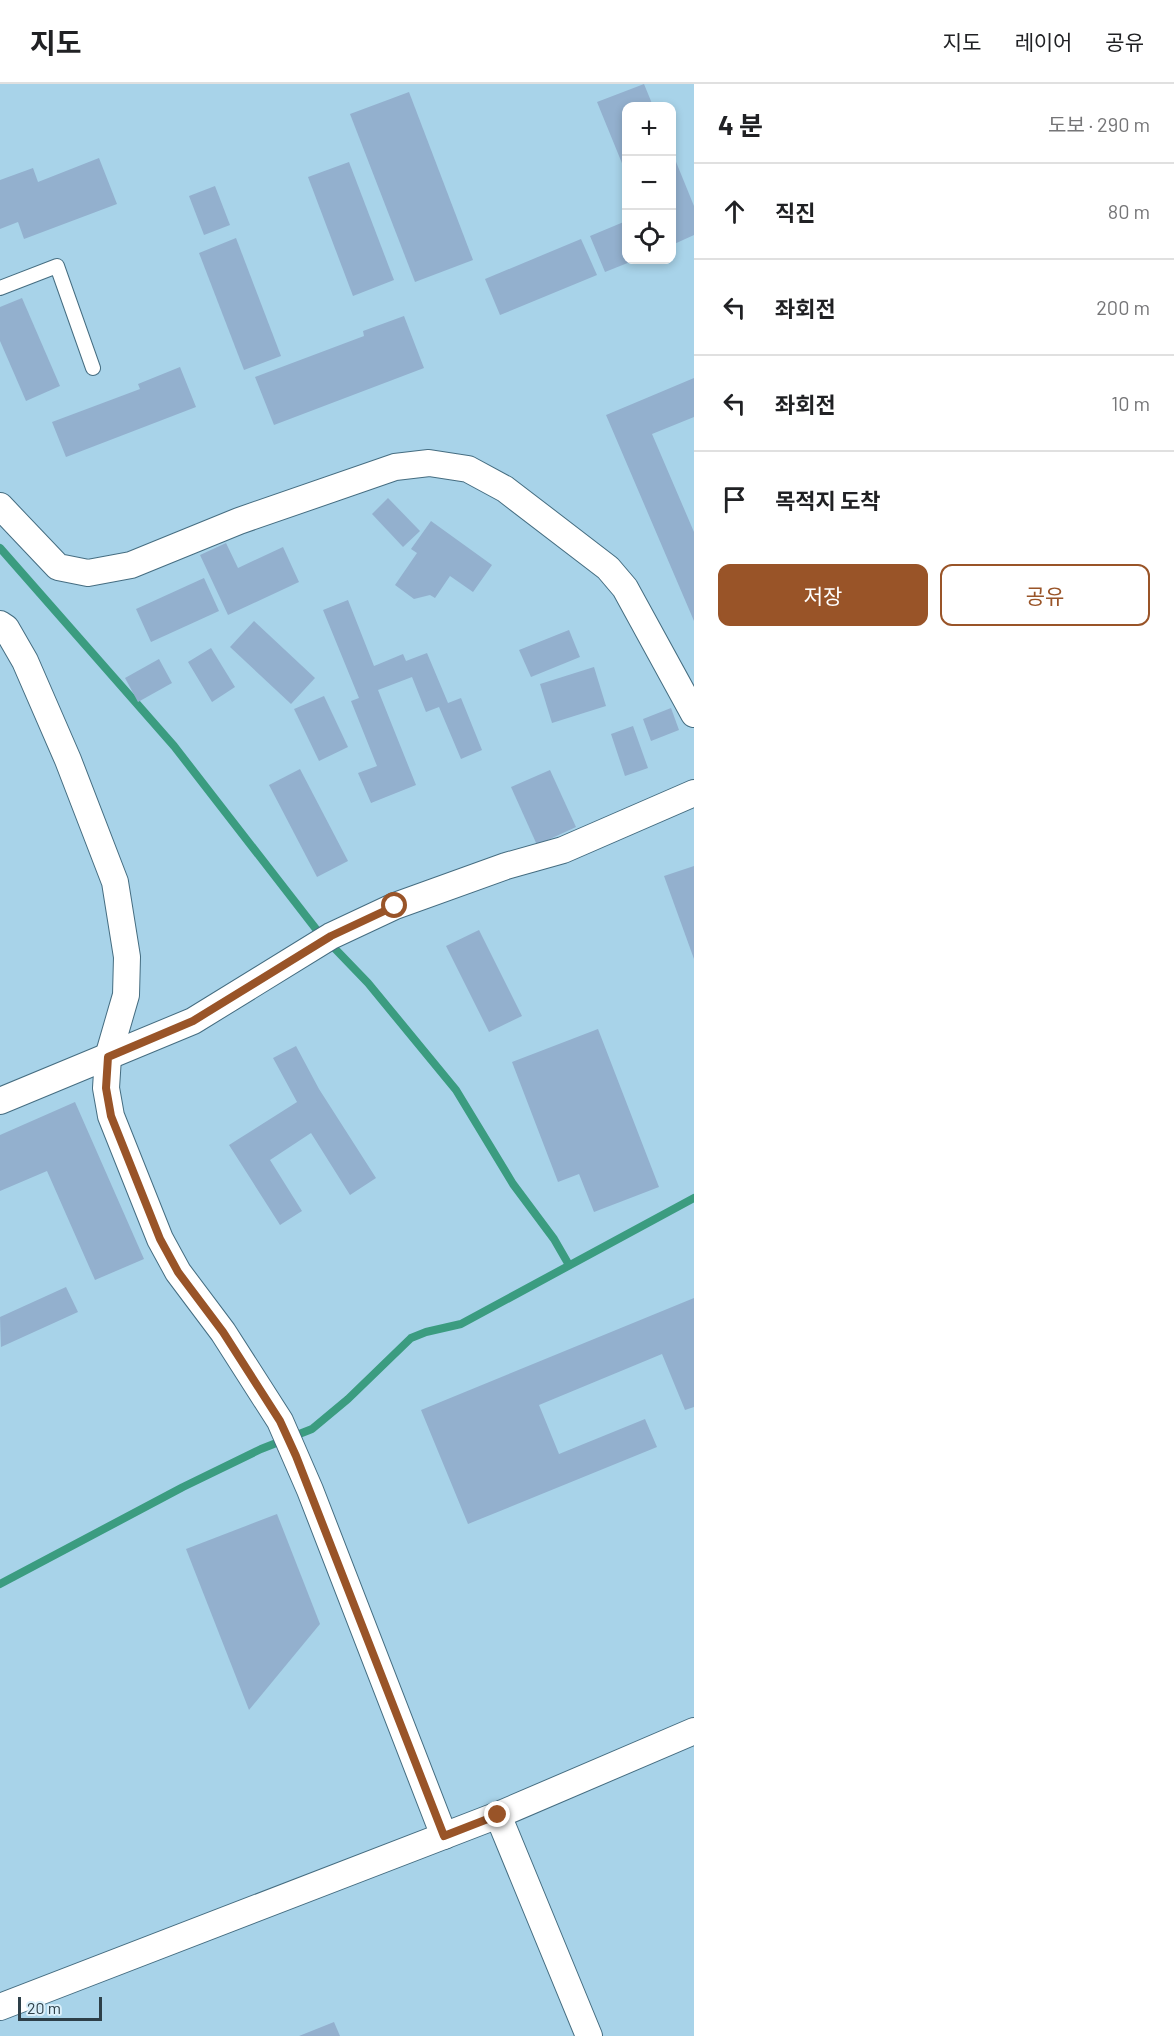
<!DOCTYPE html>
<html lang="ko">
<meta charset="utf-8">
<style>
body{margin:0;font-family:Barlow,"Noto Sans KR",sans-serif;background:#f2f2f2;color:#202124}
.controls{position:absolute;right:18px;top:18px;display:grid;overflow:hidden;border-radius:12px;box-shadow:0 3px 9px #0003}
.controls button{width:54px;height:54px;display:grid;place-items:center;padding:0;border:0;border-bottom:2px solid #e0e0e0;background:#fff;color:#202124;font:30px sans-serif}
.scale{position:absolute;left:18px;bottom:15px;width:84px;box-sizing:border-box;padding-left:6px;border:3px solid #2d3f48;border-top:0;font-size:16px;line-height:21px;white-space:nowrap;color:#2d3f48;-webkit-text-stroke:4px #dbf0fb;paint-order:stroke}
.stop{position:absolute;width:18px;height:18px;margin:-14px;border:4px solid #995428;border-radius:50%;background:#fff}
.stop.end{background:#995428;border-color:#fff;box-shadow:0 2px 6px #0008}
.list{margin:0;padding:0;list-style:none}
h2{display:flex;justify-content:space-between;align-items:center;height:78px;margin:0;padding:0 24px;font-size:26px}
h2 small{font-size:20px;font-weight:400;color:#757577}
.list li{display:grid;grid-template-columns:39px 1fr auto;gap:18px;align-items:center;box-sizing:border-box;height:96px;padding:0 24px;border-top:2px solid #e0e0e0}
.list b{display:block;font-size:22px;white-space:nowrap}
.list em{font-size:20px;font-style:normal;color:#757577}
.actions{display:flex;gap:12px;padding:18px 24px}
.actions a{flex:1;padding:14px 0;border:2px solid #995428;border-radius:12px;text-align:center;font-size:21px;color:#995428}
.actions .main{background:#995428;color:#fff}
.icon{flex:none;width:33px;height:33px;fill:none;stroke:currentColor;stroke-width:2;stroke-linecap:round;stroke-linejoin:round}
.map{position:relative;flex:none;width:694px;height:1952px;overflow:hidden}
header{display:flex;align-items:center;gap:36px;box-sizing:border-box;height:84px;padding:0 30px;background:#fff;border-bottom:2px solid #e0e0e0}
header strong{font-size:28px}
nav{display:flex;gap:33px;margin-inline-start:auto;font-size:21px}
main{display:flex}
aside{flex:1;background:#fff}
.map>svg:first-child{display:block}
</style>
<header>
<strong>지도</strong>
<nav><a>지도</a><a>레이어</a><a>공유</a></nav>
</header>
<main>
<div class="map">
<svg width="694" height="1952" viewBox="0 0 694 1952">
<rect width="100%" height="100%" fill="#a8d3e9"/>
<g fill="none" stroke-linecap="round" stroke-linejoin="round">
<g stroke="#3b9c80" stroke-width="8">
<polyline points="0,464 174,662 316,845 368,899 456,1006 513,1100 554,1155 569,1181"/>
<polyline points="0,1500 183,1403 261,1365 312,1345 348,1315 411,1254 426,1248 461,1240 694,1114"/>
</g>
</g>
<g fill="#93b0ce">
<polygon points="644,0 653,22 626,22 626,89 597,18"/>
<polygon points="409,8 473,176 415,198 350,30"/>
<polygon points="672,68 694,122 694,151 672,161"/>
<polygon points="99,74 117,120 24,155 18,138 0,145 0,96 33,84 38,98"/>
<polygon points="349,78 394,196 353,212 308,93"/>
<polygon points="215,102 230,141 204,151 189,112"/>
<polygon points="626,137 626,176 635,176 605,188 590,152"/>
<polygon points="236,154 281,272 244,286 199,169"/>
<polygon points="581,155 597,191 500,231 485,195"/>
<polygon points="22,214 60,302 26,317 0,257 0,223"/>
<polygon points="404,232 424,284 274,341 255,293 364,252 363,247"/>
<polygon points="180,283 196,323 66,373 52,338 140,305 138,300"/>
<polygon points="694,294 694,333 652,350 694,448 694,537 606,331"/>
<polygon points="388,414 420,447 403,463 372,430"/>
<polygon points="431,437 492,481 473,508 450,492 435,514 430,511 414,515 395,501 417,469 411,465"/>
<polygon points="226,459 238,484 283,463 299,498 228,531 200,471"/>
<polygon points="204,494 219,527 151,558 136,525"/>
<polygon points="348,516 374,582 403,570 406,577 427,569 448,619 461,614 482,666 461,675 439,623 426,628 412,593 378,606 416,701 371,719 358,689 377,682 351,617 359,614 323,526"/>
<polygon points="254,537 315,594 291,620 230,563"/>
<polygon points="569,546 580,573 531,593 519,566"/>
<polygon points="211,564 235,603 212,618 188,578"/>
<polygon points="159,575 172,599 138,618 125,594"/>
<polygon points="594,583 606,622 552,639 540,600"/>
<polygon points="324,612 348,663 319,677 294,625"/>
<polygon points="671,624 679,646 651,657 643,635"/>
<polygon points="633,642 648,684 625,692 611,650"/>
<polygon points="300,685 348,777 317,793 269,701"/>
<polygon points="550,686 576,743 537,761 511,703"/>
<polygon points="694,782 694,875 664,792"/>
<polygon points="479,846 522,932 489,948 446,862"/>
<polygon points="598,945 659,1103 594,1128 579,1090 558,1098 512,978"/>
<polygon points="296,962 319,1005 376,1094 350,1111 311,1049 270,1076 302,1127 280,1141 229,1061 297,1018 273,974"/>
<polygon points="75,1018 144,1175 95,1196 47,1087 0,1107 0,1051"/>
<polygon points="66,1203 78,1228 1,1263 0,1233"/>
<polygon points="694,1214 694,1323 685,1326 662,1270 539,1321 559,1370 645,1335 657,1363 468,1440 421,1326"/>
<polygon points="277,1430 320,1540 249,1626 186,1465"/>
<polygon points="334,1938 340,1952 299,1952"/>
</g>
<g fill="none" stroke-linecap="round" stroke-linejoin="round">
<g stroke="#456d81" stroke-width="16">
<polyline id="lane" points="0,204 57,182 93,284"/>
</g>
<g stroke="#456d81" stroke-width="28">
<g id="street">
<polyline points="0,422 58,483 88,489 131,481 239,437 395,383 429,379 468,385 505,405 608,484 625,504 694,630"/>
<polyline points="0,540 6,544 25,577 68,676 115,798 127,873 126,911 108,973 106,1004 111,1032 160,1155 178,1188 223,1248 280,1337 310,1406 444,1752"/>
<polyline points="0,1017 193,937 331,852 395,822 506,782 563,766 694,709"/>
<polyline points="498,1731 589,1952"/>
<polyline points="0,1923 498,1731 694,1647"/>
</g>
</g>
<use href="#lane" stroke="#fff" stroke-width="14"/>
<use href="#street" stroke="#fff" stroke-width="26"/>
</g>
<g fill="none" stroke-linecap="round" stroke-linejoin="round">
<polyline stroke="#995428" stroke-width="8" points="395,822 331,852 193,937 108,973 106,1004 111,1032 160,1155 178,1188 223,1248 280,1337 296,1372 444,1752 498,1731"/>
</g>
</svg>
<div class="controls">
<button>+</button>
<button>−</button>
<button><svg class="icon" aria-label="locate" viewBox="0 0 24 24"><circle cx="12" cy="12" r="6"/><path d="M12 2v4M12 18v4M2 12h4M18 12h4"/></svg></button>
</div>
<div class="scale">20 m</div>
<div class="stop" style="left:395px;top:822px"></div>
<div class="stop end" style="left:498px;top:1731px"></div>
</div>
<aside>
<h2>4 분<small>도보 · 290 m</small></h2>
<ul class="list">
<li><svg class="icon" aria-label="ahead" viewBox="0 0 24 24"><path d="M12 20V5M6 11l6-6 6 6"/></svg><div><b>직진</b></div><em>80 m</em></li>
<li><svg class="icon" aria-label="left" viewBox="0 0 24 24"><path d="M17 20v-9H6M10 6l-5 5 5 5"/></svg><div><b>좌회전</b></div><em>200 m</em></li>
<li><svg class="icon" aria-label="left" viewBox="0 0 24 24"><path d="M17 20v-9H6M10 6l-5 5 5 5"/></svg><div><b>좌회전</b></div><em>10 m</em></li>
<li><svg class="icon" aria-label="arrive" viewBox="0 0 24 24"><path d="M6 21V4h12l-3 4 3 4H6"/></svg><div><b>목적지 도착</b></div></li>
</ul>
<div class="actions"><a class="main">저장</a><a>공유</a></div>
</aside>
</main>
